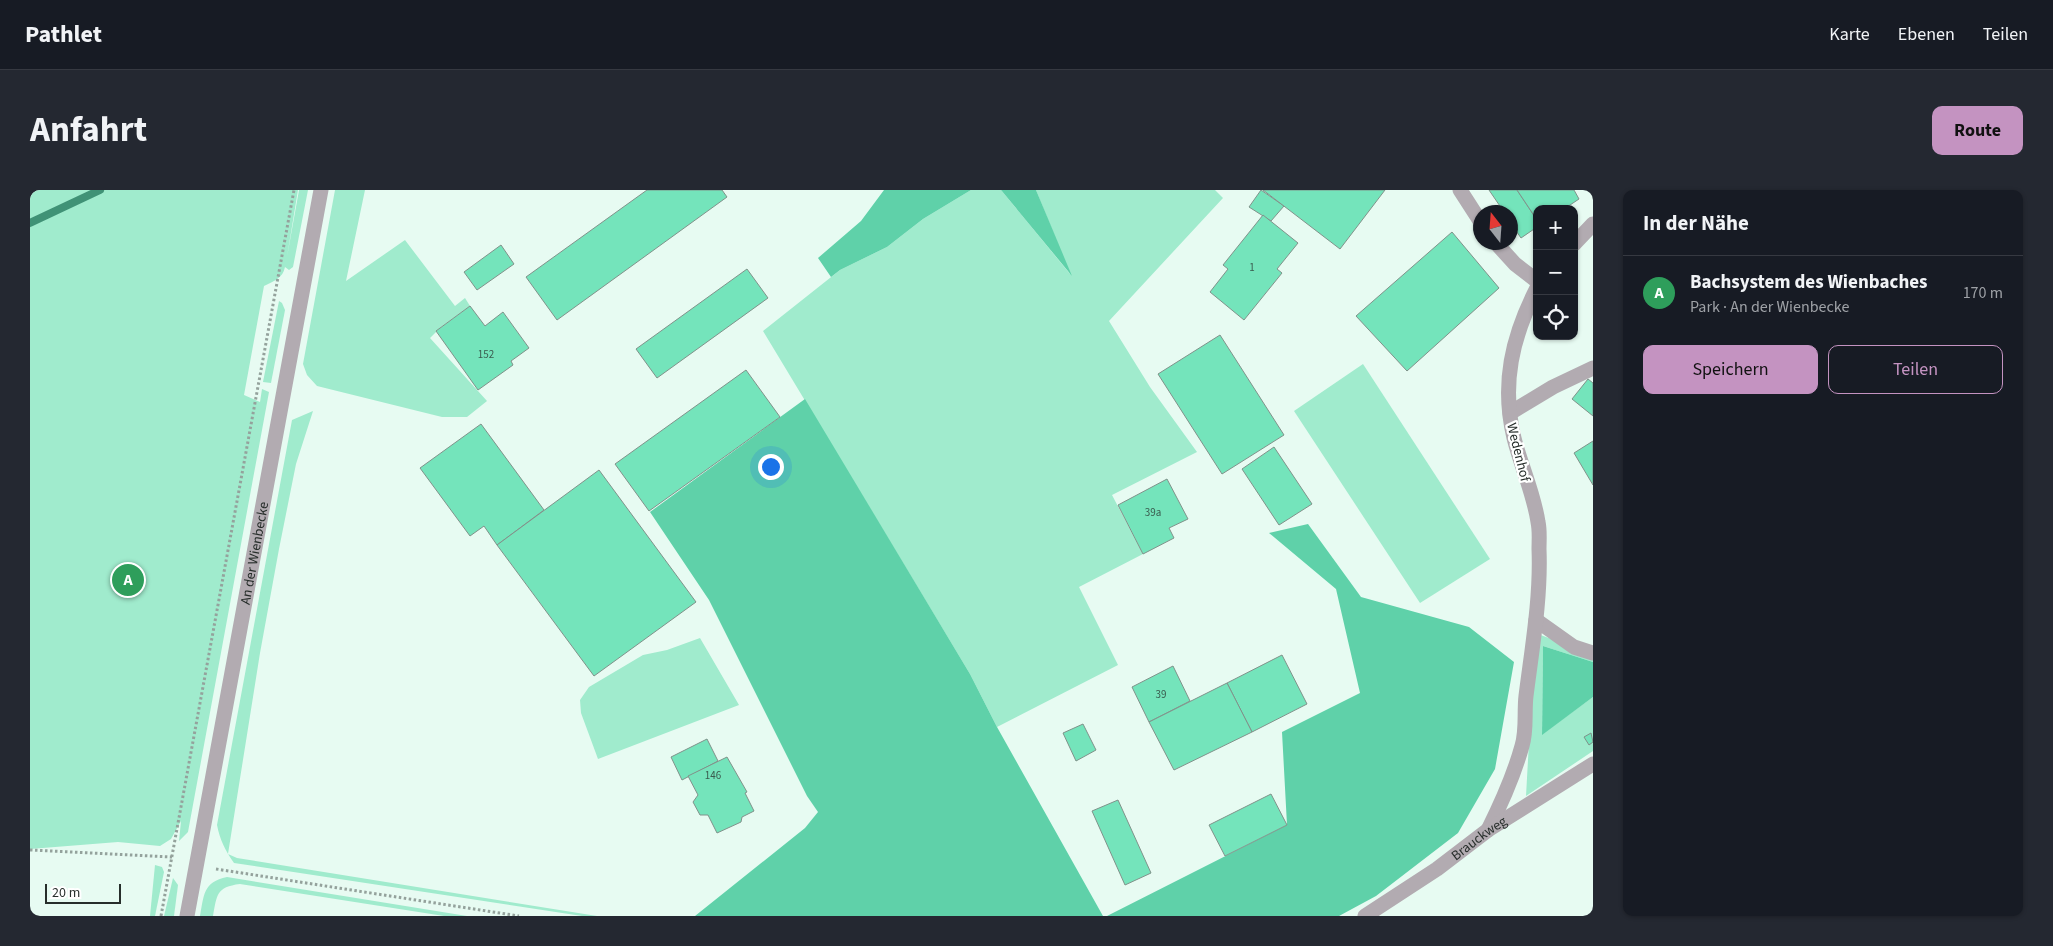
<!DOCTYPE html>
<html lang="de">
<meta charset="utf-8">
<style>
body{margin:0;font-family:"Source Sans 3",sans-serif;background:#242831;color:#f1f3f6}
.controls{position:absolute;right:15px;top:15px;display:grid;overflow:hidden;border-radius:10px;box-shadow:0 1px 4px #0004}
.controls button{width:45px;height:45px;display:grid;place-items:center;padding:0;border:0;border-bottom:1px solid #363941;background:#171b24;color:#f1f3f6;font:25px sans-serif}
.compass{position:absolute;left:1443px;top:15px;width:45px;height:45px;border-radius:50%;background:#171b24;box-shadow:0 1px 4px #0004;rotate:343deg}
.scale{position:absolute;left:15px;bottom:12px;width:76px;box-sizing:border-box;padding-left:5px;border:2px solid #272e2b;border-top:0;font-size:14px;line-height:18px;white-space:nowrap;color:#272e2b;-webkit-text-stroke:4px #fff;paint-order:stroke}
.you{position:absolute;left:740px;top:276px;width:18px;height:18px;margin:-12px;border:4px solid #fff;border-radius:50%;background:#1a73e8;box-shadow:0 0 0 8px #1a73e833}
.badge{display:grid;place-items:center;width:32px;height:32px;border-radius:50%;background:#c493c1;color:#fff;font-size:16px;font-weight:700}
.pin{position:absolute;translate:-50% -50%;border:2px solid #fff;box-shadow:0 1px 5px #0006}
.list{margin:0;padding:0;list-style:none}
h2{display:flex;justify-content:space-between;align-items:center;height:65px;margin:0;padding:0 20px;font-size:21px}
h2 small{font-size:16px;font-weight:400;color:#9ea1a6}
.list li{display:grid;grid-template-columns:32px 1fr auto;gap:15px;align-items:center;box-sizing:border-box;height:75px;padding:0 20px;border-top:1px solid #363941}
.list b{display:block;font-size:19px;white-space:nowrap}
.list p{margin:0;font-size:16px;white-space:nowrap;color:#9ea1a6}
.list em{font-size:16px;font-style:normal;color:#9ea1a6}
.actions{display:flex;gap:10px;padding:15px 20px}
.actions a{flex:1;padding:11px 0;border:1px solid #c493c1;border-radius:10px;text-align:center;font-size:18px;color:#c493c1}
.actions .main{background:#c493c1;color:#111}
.icon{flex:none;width:28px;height:28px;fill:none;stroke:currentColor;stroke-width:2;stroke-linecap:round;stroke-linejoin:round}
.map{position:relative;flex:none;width:1563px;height:726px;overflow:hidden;border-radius:10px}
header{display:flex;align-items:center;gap:30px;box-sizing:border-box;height:70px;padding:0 25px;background:#171b24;border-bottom:1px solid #363941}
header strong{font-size:24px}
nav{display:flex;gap:28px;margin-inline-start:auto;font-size:18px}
.intro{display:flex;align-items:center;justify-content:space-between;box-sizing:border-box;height:120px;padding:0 30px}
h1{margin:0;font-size:35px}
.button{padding:12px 22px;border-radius:10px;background:#c493c1;color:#111;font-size:18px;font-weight:700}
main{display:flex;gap:30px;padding:0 30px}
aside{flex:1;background:#171b24;border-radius:10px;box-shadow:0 1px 4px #0004}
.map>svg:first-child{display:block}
</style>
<header>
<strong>Pathlet</strong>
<nav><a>Karte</a><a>Ebenen</a><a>Teilen</a></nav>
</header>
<div class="intro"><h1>Anfahrt</h1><a class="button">Route</a></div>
<main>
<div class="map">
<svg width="1563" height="726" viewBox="0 0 1563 726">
<rect width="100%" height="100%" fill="#e7fbf2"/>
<g fill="#a0ebcd">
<path d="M0,0h268l-11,67 12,-67h9l-15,77 -4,3 -4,-3c-2,11 -11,14 -21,19l-20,109 16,7 2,-13 7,3 -81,440 -9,9 2,-20 -10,18 -11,7 -42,-4 -88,7z"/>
<polygon points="305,0 335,0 316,91 375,50 425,116 435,108 440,116 411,137 400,148 457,211 437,227 412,227 287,196 277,185 273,174"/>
<polygon points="941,0 971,0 1040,84 1006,0 1185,0 1193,8 1079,131 1120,197 1167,262 1082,305 1113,364 1049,397 1088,475 967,537 940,484 733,141 810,80 857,57 893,29"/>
<polygon points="249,111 252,113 255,120 241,193 233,192"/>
<polygon points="1333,174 1460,369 1390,413 1264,221"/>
<path d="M283,221l-17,53 -17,85 -19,104 -32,201 9,4 360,58h-15l-348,-53c-9,-13 -14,-23 -17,-38l75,-405z"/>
<polygon points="1505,443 1563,464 1563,472 1513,456 1512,544 1563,507 1563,561 1496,606"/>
<polygon points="670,448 709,515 568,569 551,523 550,510 559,497 613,465 637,460"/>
<polygon points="125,675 132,677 134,682 125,726 120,726"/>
<path d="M197,687l240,39h-23l-204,-32c-24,3 -23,11 -27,32h-13c4,-21 3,-34 27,-39z"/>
<polygon points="143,688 148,695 144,726 134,726"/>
</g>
<g fill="#5fd1a9">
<polygon points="854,0 941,0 893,29 857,57 810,80 801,87 788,68 831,31"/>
<polygon points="971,0 1006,0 1042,86"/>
<polygon points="775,209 940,484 967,537 1073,726 665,726 775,638 788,622 777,606 679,410 620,322"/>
<polygon points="1278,334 1331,407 1439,437 1484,472 1465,579 1428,643 1346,706 1309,726 1077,726 1257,635 1252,542 1330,503 1306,399 1239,343"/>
<polygon points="1513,456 1563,472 1563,507 1512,545"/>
</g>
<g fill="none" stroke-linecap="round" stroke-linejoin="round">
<polyline stroke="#409276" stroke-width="8" points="0,33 70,0"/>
</g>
<g fill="#74e4bb" stroke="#80928a">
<polygon points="617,0 692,0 697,7 527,130 496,87"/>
<polygon points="1231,0 1254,16 1241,31 1219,17"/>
<polygon points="1233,0 1355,0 1310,59"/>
<polygon points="1459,0 1487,0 1507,30 1507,37 1491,48 1480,32 1480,22 1474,22"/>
<polygon points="1487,0 1544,0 1549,9 1534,19 1507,19 1507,30"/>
<polygon points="1233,25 1268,53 1247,79 1252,83 1214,130 1180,102 1198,79 1193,75"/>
<polygon points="1422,42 1469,98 1377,181 1326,126"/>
<polygon points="471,55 484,74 447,100 434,82"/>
<polygon points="717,79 738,108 627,188 606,159"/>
<polygon points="440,116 455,136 473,122 499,158 481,171 483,175 448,200 406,141"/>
<polygon points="1190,145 1254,245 1192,284 1128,184"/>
<polygon points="716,180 750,227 619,321 585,274"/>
<polygon points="1558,189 1563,193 1563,226 1542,209"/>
<polygon points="451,234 514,320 467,355 454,336 440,346 390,278"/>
<polygon points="1563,251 1563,295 1544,263"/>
<polygon points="1244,257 1282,314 1249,335 1212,279"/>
<polygon points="569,280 666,412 564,486 467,355"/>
<polygon points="1137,289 1158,329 1139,338 1144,348 1113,364 1088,315"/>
<polygon points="1252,465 1277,514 1222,542 1197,493"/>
<polygon points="1143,476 1160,511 1119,532 1102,497"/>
<polygon points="1197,493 1222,542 1144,580 1119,532"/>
<polygon points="1053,534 1066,560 1046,571 1033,543"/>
<polygon points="1561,543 1563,552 1559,555 1554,547"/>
<polygon points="677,549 688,571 652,590 641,567"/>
<polygon points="697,567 717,602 715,603 724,621 712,627 711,632 687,643 678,625 670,625 663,612 668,605 658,586"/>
<polygon points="1241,604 1257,635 1195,666 1179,635"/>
<polygon points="1088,610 1121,683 1095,695 1062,621"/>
</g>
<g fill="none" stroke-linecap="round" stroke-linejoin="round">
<g stroke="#94a29c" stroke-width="3" stroke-dasharray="2.5 2.5" stroke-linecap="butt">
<polyline points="0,660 142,667"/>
<polyline points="186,679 489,726"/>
<polyline points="131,726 264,0"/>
</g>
<g stroke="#b2abb1" stroke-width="15">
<polyline points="1430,0 1450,31"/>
<polyline points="1465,52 1485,74 1507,91"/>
<polyline points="1544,54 1563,34"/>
<polyline points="1480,223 1523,197 1563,178"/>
<polyline points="1506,430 1544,457 1563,463"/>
<path d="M1458,640c14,-28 26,-55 34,-84 5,-16 2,-34 4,-50 6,-48 15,-98 13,-147 0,-9 1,-18 -1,-27 -4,-28 -17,-56 -24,-84 -13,-54 -2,-101 23,-150"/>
<path id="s1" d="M157,726l134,-726"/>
<path id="s2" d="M1335,726l72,-47 51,-39 105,-66"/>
</g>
</g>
<g text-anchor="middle" stroke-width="4.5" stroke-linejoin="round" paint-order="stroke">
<g font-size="11" fill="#3a5c4f">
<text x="1222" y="81">1</text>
<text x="456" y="168">152</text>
<text x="1123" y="326">39a</text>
<text x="1131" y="508">39</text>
<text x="683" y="589">146</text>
</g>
<g font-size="14" fill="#272e2b" stroke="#fff">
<text transform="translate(1489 262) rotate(76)" y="5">Wedenhof</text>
<text dy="5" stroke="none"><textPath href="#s1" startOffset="369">An der Wienbecke</textPath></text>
<text dy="5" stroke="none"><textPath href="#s2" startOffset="138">Brauckweg</textPath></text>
</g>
</g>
</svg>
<div class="controls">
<button>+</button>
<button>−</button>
<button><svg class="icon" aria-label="locate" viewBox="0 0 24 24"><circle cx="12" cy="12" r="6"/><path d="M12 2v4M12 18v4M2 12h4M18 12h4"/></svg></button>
</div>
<svg class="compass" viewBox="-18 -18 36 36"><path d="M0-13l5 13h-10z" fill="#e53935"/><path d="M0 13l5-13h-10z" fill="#9ea1a6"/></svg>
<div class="scale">20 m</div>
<div class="you"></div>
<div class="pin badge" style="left:98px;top:390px;background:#2e9e5b">A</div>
</div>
<aside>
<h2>In der Nähe<small></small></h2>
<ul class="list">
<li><span class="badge" style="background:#2e9e5b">A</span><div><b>Bachsystem des Wienbaches</b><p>Park · An der Wienbecke</p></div><em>170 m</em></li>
</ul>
<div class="actions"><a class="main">Speichern</a><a>Teilen</a></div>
</aside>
</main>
